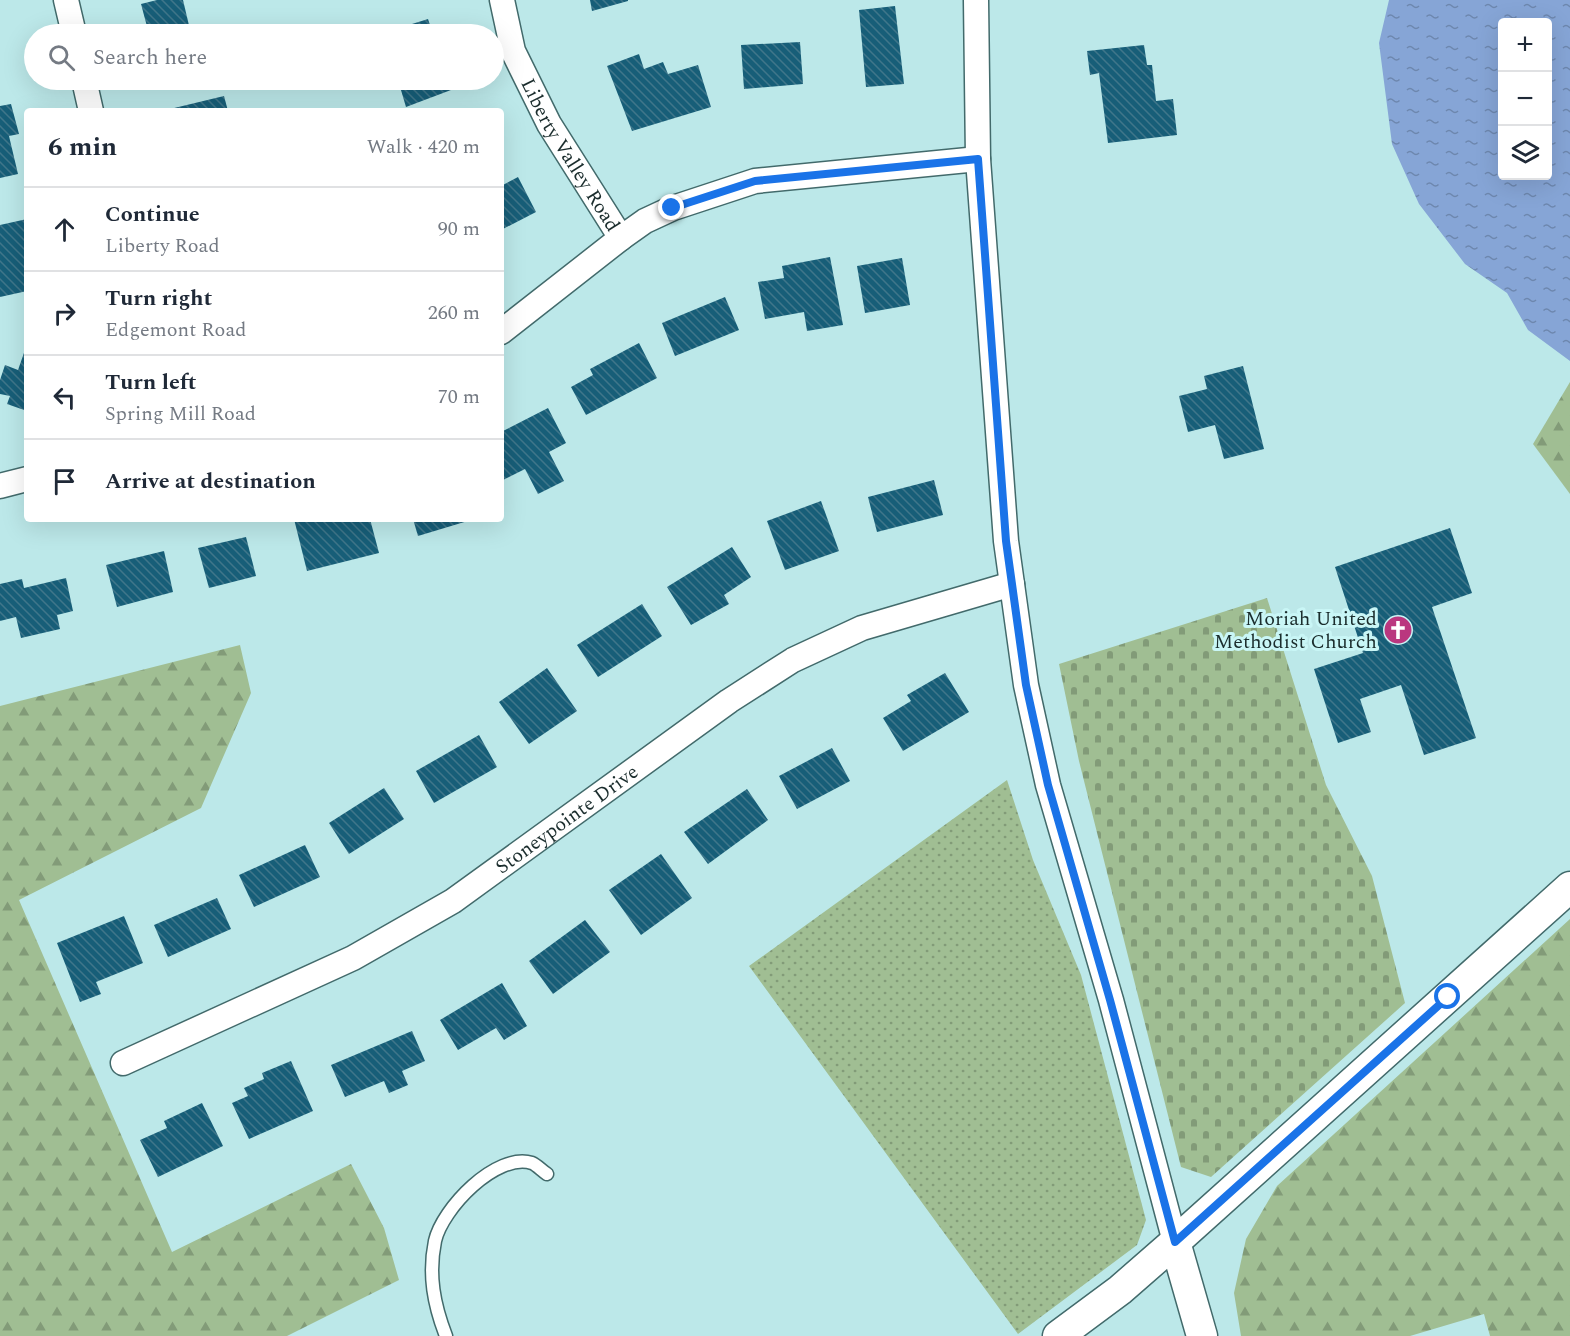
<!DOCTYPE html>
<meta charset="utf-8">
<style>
body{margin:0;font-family:Spectral,serif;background:#f2f2f3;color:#1f2937}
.controls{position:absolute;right:18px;top:18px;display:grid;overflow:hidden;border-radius:6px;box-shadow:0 6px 24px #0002}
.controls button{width:54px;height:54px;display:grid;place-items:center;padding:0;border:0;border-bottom:2px solid #e0e1e3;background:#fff;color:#1f2937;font:30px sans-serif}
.stop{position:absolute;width:18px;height:18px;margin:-14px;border:4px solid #1a73e8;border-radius:50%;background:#fff}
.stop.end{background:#1a73e8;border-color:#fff;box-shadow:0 2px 6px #0008}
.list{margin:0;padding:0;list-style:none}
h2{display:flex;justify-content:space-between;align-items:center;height:78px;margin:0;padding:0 24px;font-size:26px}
h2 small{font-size:20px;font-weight:400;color:#747a83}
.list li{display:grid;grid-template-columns:39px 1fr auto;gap:18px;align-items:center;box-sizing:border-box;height:84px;padding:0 24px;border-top:2px solid #e0e1e3}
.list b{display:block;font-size:22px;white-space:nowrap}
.list p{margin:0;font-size:20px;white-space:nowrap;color:#747a83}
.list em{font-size:20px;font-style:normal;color:#747a83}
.icon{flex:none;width:33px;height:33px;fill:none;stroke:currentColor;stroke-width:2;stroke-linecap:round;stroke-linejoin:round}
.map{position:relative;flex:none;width:1570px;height:1336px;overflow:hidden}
.search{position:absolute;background:#fff;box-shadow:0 6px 24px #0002;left:24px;top:24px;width:480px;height:66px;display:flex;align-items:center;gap:15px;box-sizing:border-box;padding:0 21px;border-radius:33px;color:#747a83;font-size:22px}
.panel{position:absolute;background:#fff;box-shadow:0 6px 24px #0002;left:24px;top:108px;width:480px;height:414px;border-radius:6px}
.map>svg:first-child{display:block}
</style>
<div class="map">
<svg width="1570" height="1336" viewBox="0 0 1570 1336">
<defs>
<pattern id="grass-dots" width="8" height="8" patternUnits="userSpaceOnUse" patternTransform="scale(1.5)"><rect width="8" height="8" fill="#a0be93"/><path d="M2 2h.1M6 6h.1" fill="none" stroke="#829b78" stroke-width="1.8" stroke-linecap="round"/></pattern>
<pattern id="forest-firs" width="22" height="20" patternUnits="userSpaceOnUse" patternTransform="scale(1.5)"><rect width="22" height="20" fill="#a0be93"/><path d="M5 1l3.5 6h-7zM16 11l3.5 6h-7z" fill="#829b78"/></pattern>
<pattern id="cemetery-stones" width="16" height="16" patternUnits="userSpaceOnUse" patternTransform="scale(1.5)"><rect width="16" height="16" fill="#a0be93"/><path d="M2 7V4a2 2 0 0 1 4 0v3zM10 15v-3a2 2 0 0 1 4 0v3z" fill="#829b78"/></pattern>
<pattern id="water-ripples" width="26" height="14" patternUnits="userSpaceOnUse" patternTransform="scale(1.5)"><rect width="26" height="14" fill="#86a5d6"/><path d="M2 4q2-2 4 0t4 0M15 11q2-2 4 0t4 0" fill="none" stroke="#6d87ae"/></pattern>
<pattern id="building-back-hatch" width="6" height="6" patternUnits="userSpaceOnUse" patternTransform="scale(1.5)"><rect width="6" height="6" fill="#175e78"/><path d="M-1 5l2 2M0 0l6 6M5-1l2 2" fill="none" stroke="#40768a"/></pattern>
</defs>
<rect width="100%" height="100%" fill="#bce8e9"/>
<polygon fill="url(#grass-dots)" points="1007,780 1033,860 1081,975 1146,1220 1137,1245 1018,1334 749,966"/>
<g fill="url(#forest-firs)">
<polygon points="1570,382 1570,494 1533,444"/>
<polygon points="240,645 251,693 201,808 19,900 172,1252 351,1164 384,1228 399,1280 287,1336 0,1336 0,706"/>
<polygon points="1570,919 1570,1336 1490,1336 1484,1314 1410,1336 1241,1336 1234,1293 1246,1239 1277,1186"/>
</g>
<polygon fill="url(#cemetery-stones)" points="1267,598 1326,785 1372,876 1405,1003 1211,1177 1181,1167 1079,761 1059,664"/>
<path fill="url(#water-ripples)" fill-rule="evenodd" d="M1389,0h181v361l-42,-31 -21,-37 -42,-29 -46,-60 -27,-60 -13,-101zM1502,22h46v154h-46z"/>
<g fill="url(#building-back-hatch)">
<polygon points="157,0 183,0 191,34 149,34 141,4"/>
<polygon points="590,0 628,0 628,1 592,11"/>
<polygon points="895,6 904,84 866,87 859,10"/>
<polygon points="428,19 433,34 380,34"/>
<polygon points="800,42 803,84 744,89 741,45"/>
<polygon points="1144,45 1147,65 1152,65 1156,101 1173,99 1177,135 1108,143 1099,73 1090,75 1087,51"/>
<polygon points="639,54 644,69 663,62 668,74 698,65 711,107 632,131 607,66"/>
<polygon points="398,80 447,80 451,90 406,107"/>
<polygon points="224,96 228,111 166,111 166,110"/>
<polygon points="11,104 19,134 9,136 18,174 0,178 0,106"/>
<polygon points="518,177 536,212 501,230 501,186"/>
<polygon points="27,219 27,291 0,297 0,225"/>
<polygon points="830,257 843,325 807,331 804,312 765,319 758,282 784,278 782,266"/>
<polygon points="902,258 910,305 865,313 857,266"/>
<polygon points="725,297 739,330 675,356 662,323"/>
<polygon points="639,343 657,378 586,415 571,387 593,375 590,369"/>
<polygon points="25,350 27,350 27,411 7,404 10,396 0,394 0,380 5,365 18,370"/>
<polygon points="1243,366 1264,449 1224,459 1215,425 1188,432 1179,396 1207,389 1204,376"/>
<polygon points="548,408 566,443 549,452 564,481 538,494 525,469 503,480 501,477 501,432"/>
<polygon points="934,480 943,515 877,532 868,497"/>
<polygon points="821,501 839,551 785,570 767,521"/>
<polygon points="294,519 370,519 379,553 307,571"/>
<polygon points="413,519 471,519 471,520 418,536"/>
<polygon points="1450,528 1472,593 1432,607 1476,738 1424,755 1401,685 1360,699 1371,732 1338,743 1314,669 1363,653 1335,567"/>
<polygon points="246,537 256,576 209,588 198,548"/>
<polygon points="732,547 751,577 724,595 729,604 691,625 667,587"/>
<polygon points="164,551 173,592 117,607 106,565"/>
<polygon points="66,578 73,611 57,615 60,629 21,638 16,617 0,621 0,584 22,579 24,588"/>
<polygon points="642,604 662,636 598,677 577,645"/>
<polygon points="547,668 577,711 529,744 499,702"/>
<polygon points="945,673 969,712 903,751 883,718 911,701 907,695"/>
<polygon points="479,735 497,767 434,803 416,771"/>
<polygon points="832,748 850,781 797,809 779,776"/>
<polygon points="384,788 404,819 349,854 329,823"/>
<polygon points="747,789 768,820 708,864 684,832"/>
<polygon points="305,845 320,877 254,907 239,875"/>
<polygon points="661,854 692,898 641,935 609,890"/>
<polygon points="217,898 231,929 168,957 154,925"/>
<polygon points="124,916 143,963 96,982 101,994 80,1002 57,943"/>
<polygon points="585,920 610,952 553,994 529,961"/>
<polygon points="502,983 527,1026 504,1040 496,1028 458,1050 440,1020"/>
<polygon points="412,1031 425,1061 402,1071 408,1085 389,1093 384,1081 345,1097 331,1065"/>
<polygon points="291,1061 313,1111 249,1139 232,1103 248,1096 244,1088 264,1079 262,1073"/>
<polygon points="202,1103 223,1146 158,1177 140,1140 167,1128 164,1121"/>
</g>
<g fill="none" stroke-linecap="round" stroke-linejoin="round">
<g stroke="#426a6b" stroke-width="15">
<path id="service" d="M446,1336c-12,-31 -18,-61 -11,-95 7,-32 61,-89 97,-78 5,2 10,8 15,11"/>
</g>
<g stroke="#426a6b" stroke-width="27">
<g id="minor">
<polyline points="66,0 74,34"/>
<path id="s1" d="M502,0l11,51 36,73 72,114"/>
<polyline points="976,0 978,159 1006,541 1026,685 1048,785 1111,1000 1175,1242"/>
<polyline points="84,80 91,111"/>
<polyline points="501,332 621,238 645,221 673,208 755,181 978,159"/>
<polyline points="0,486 27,479"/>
<path id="s2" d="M123,1063l230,-105 100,-57 276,-200 64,-41 69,-32 150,-44"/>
</g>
</g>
<g stroke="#426a6b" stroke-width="33">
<g id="tertiary">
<polyline points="1175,1242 1202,1336"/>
<polyline points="1058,1336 1120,1290 1175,1242 1570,887"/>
</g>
</g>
<use href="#service" stroke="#fff" stroke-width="12"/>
<use href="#minor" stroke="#fff" stroke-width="24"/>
<use href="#tertiary" stroke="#fff" stroke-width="30"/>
</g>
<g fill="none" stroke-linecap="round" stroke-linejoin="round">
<polyline stroke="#1a73e8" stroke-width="8" points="672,208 755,181 978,159 1006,541 1026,685 1048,785 1110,1000 1175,1242 1448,997"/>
</g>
<defs>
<g id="church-disc" transform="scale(1.5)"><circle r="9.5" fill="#ba377f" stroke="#c9f6f6"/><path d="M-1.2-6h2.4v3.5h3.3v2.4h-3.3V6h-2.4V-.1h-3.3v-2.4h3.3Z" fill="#fff"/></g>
</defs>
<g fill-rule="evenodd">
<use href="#church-disc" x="1398" y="630"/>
</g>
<g text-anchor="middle" stroke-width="6" stroke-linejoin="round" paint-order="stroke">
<g font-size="20" fill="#1b2d2d" stroke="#c9f6f6">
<text dy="7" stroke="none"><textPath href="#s1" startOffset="171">Liberty Valley Road</textPath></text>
<text dy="7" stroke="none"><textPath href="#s2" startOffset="508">Stoneypointe Drive</textPath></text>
</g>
<g font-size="20" fill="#1b2d2d" stroke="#c9f6f6" text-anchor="end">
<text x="1377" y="625">Moriah United<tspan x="1377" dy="23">Methodist Church</tspan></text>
</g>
</g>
</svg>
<div class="controls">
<button>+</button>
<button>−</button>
<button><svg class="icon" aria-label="layers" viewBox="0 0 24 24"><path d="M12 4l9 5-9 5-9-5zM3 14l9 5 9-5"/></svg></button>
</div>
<div class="stop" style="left:1448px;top:997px"></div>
<div class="stop end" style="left:672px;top:208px"></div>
<div class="search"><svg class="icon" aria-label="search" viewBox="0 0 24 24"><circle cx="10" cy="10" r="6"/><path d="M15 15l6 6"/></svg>Search here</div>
<section class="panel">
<h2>6 min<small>Walk · 420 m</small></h2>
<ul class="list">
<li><svg class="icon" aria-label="ahead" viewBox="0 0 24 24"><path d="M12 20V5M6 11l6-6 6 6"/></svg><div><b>Continue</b><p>Liberty Road</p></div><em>90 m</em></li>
<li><svg class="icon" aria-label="right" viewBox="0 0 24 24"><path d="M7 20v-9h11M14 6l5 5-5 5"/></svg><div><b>Turn right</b><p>Edgemont Road</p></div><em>260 m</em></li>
<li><svg class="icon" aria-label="left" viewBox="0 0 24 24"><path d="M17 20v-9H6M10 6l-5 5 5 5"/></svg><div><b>Turn left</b><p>Spring Mill Road</p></div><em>70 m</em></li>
<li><svg class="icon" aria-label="arrive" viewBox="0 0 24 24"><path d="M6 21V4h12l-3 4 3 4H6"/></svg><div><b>Arrive at destination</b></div></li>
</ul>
</section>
</div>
